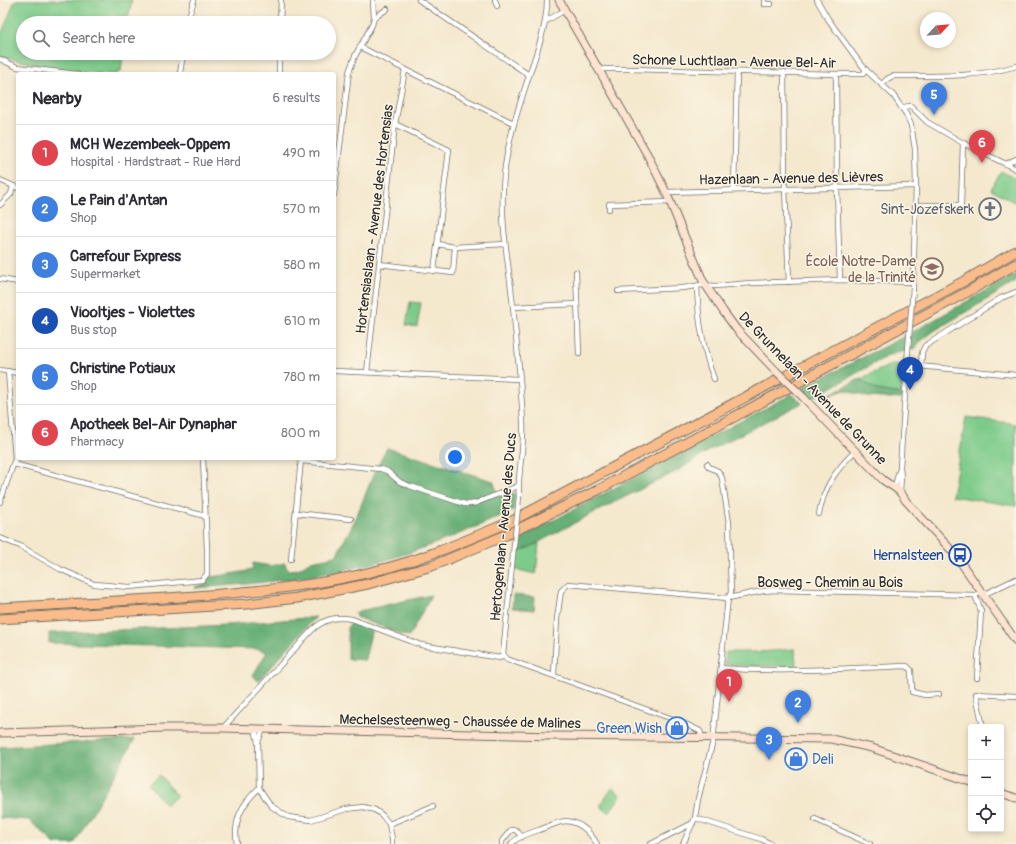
<!DOCTYPE html>
<meta charset="utf-8">
<style>
body{margin:0;font-family:Pangolin,sans-serif;background:#f2f2f3;color:#2b2b33}
.controls{position:absolute;right:12px;bottom:12px;display:grid;overflow:hidden;border-radius:4px;box-shadow:0 2px 6px #0003}
.controls button{width:36px;height:36px;display:grid;place-items:center;padding:0;border:0;border-bottom:1px solid #e1e1e2;background:#fff;color:#2b2b33;font:20px sans-serif}
.compass{position:absolute;left:920px;top:12px;width:36px;height:36px;border-radius:50%;background:#fff;box-shadow:0 2px 6px #0003;rotate:64deg}
.you{position:absolute;left:455px;top:457px;width:14px;height:14px;margin:-10px;border:3px solid #fff;border-radius:50%;background:#1a73e8;box-shadow:0 0 0 6px #1a73e833}
.badge{display:grid;place-items:center;width:26px;height:26px;border-radius:50%;background:#1a73e8;color:#fff;font-size:13px;font-weight:700}
.pin{position:absolute;translate:-50% -33px;filter:drop-shadow(0 1px 2px #0008)}
.pin::after{content:'';position:absolute;top:21px;width:14px;height:12px;background:inherit;clip-path:polygon(0 0,100% 0,50% 100%)}
.list{margin:0;padding:0;list-style:none}
h2{display:flex;justify-content:space-between;align-items:center;height:52px;margin:0;padding:0 16px;font-size:17px}
h2 small{font-size:13px;font-weight:400;color:#7c7c81}
.list li{display:grid;grid-template-columns:26px 1fr auto;gap:12px;align-items:center;box-sizing:border-box;height:56px;padding:0 16px;border-top:1px solid #e1e1e2}
.list b{display:block;font-size:15px;white-space:nowrap}
.list p{margin:0;font-size:13px;white-space:nowrap;color:#7c7c81}
.list em{font-size:13px;font-style:normal;color:#7c7c81}
.icon{flex:none;width:22px;height:22px;fill:none;stroke:currentColor;stroke-width:2;stroke-linecap:round;stroke-linejoin:round}
.map{position:relative;flex:none;width:1016px;height:844px;overflow:hidden}
.search{position:absolute;background:#fff;box-shadow:0 2px 6px #0003;left:16px;top:16px;width:320px;height:44px;display:flex;align-items:center;gap:10px;box-sizing:border-box;padding:0 14px;border-radius:22px;color:#7c7c81;font-size:15px}
.panel{position:absolute;background:#fff;box-shadow:0 2px 6px #0003;left:16px;top:72px;width:320px;height:388px;border-radius:4px}
.map>svg:first-child{display:block}
</style>
<div class="map">
<svg width="1016" height="844" viewBox="0 0 1016 844">
<rect width="100%" height="100%" fill="#fcf5e5"/>
<filter id="ink" filterUnits="userSpaceOnUse"><feTurbulence type="fractalNoise" baseFrequency=".025" numOctaves="2"/><feDisplacementMap in="SourceGraphic" scale="8" xChannelSelector="R" yChannelSelector="G"/><feConvolveMatrix kernelMatrix="1 2 1 2 8 2 1 2 1" color-interpolation-filters="sRGB"/></filter>
<filter id="wash" filterUnits="userSpaceOnUse"><feTurbulence type="fractalNoise" baseFrequency=".012" numOctaves="4" result="noise"/><feDisplacementMap in="SourceGraphic" scale="16" xChannelSelector="R" yChannelSelector="G"/><feGaussianBlur stdDeviation="0.9" result="paint"/><feColorMatrix in="noise" values="0 0 0 0 0 0 0 0 0 0 0 0 0 0 0 0 0 1.4 0 .05"/><feComposite in="paint" operator="in"/></filter>
<g filter="url(#wash)">
<rect width="100%" height="100%" fill="#f4e8cd"/>
<g fill="#7dcb8a" stroke="#547b5a">
<path d="M16,0h116l-5,23h-104v30h100l-2,19h-4v2c-40,0 -79,-8 -117,-18v-19l14,-34z"/>
<polygon points="1001,171 1016,179 1016,198 1014,202 991,189"/>
<polygon points="410,302 421,303 417,327 406,325"/>
<polygon points="893,364 904,365 901,394 877,390 860,379"/>
<polygon points="966,417 1016,424 1016,506 952,496"/>
<polygon points="539,543 536,574 514,569 519,552"/>
<polygon points="795,649 796,666 748,666 725,664 726,652 758,652"/>
<polygon points="159,775 177,796 166,805 148,784"/>
<polygon points="612,788 621,795 609,813 600,806"/>
</g>
<g fill="#66af76" stroke="#486d50">
<polygon points="1016,274 1016,282 934,331 921,341 914,349 889,355 811,399 802,388 907,335"/>
<polygon points="860,379 877,390 901,394 901,399 867,397 845,390 824,397"/>
<polygon points="792,394 802,403 710,450 679,470 593,513 528,548 519,552 520,538"/>
<path d="M387,448l106,33 6,16 11,-5 5,2 -2,16c-44,21 -90,40 -138,53 -59,15 -120,21 -180,25v-1l11,-3 4,-7 16,-2 26,-5 1,-7 18,3 14,-3 1,4 4,3 8,-1 13,-8 25,-5 19,-36 19,-47z"/>
<polygon points="431,595 409,637 356,617 355,613 359,611"/>
<polygon points="513,595 535,597 534,610 512,608"/>
<polygon points="316,617 258,681 253,675 267,652 256,649 49,643 49,633 227,625"/>
<polygon points="352,622 372,628 365,660 348,659 348,626"/>
<polygon points="135,739 74,844 55,844 29,820 0,818 0,747"/>
</g>
</g>
<g filter="url(#ink)">
<g fill="none" stroke-linecap="round" stroke-linejoin="round">
<g stroke="#716d64" stroke-width="6">
<g id="street">
<polyline points="419,0 529,75"/>
<polyline points="495,0 497,6"/>
<polyline points="764,0 764,4 771,4"/>
<polyline points="817,0 828,19 857,59 866,70 893,95 906,114 911,125 915,149 916,186 913,288"/>
<polyline points="374,18 387,9"/>
<polyline points="546,21 565,10"/>
<polyline points="187,23 194,0"/>
<polyline points="280,23 281,0"/>
<polyline points="360,47 513,123"/>
<polyline points="0,59 17,67 77,74"/>
<polyline points="599,71 603,69 629,69 836,74 863,74 866,70"/>
<polyline points="784,72 785,188 789,282"/>
<polyline points="180,74 183,53"/>
<polyline points="279,74 279,53"/>
<polyline points="836,74 837,188 840,280"/>
<path d="M882,84l5,-5 6,-3c40,0 84,2 123,-10"/>
<polyline points="902,108 908,106 911,106 927,122 963,143 1016,169"/>
<polyline points="395,124 449,150 434,271"/>
<polyline points="1006,164 1016,159"/>
<polyline points="0,180 18,188"/>
<polyline points="734,190 737,72"/>
<polyline points="666,192 916,186"/>
<polyline points="334,195 349,72 355,56 372,25 374,18 373,0"/>
<polyline points="0,205 11,194 13,186"/>
<polyline points="915,205 961,205 963,143"/>
<polyline points="609,209 609,204 671,202"/>
<polyline points="437,244 455,247 505,244"/>
<polyline points="379,264 453,273 455,247"/>
<polyline points="576,272 579,354"/>
<polyline points="0,279 18,282"/>
<path d="M697,286c1,31 6,64 17,93"/>
<polyline points="618,291 683,288 701,285 716,286 751,283 840,280 913,282"/>
<polyline points="513,307 577,304"/>
<polyline points="907,365 1016,375"/>
<polyline points="921,367 922,352 925,346 1001,298 1016,292"/>
<polyline points="0,370 18,373"/>
<polyline points="334,371 519,379"/>
<polyline points="367,372 395,124 405,70"/>
<polyline points="301,461 381,469 387,471 400,482 410,486 465,504 471,504 476,503 518,486"/>
<polyline points="14,464 205,516"/>
<polyline points="895,486 899,471"/>
<polyline points="900,491 901,477 900,467 908,350"/>
<path d="M519,497c-2,-25 6,-50 4,-75 -2,-38 -6,-77 -10,-115 -4,-44 -14,-87 -9,-132 4,-35 13,-63 24,-96 8,-26 19,-51 19,-79"/>
<polyline points="0,502 15,459 8,371"/>
<polyline points="296,513 351,519"/>
<path d="M819,514c5,-28 17,-44 36,-63"/>
<polyline points="0,538 20,546 60,569 94,584 129,587 202,580 207,574 207,549 203,458"/>
<polyline points="513,555 503,654 507,659 681,722 700,731 702,738"/>
<polyline points="291,559 301,460"/>
<polyline points="975,595 981,611 977,678"/>
<path d="M721,668c62,5 124,0 186,-2l4,4 1,22 13,3 14,-1"/>
<polyline points="554,675 557,619 561,591 568,584 728,598 763,591 775,590 975,595 980,593 987,593 1016,579"/>
<polyline points="983,727 976,694 1016,696"/>
<path d="M223,728l89,-98c12,-11 24,-14 40,-11l69,26 79,13 3,-4"/>
<polyline points="255,729 258,742 259,788 271,806 288,817 311,820 346,809 363,807 375,810 382,815 389,824 392,839 392,844"/>
<polyline points="258,742 263,729"/>
<polyline points="695,818 761,839 771,844"/>
<polyline points="815,819 870,844"/>
<polyline points="389,824 433,806"/>
<path d="M237,844c-4,-24 5,-40 22,-56"/>
<polyline points="502,844 502,841 511,830 516,830 522,837"/>
<path d="M511,844c6,-7 18,-11 28,-14 6,-2 20,-9 27,-9 15,1 24,11 31,23"/>
<polyline points="651,844 693,823"/>
<polyline points="683,844 695,818 698,799 713,741 728,598 731,593 729,523 722,478 718,471 709,467 707,464"/>
</g>
</g>
<g stroke="#716d64" stroke-width="9">
<g id="secondary">
<polyline points="559,0 647,154 666,192 703,281 723,311 737,330 776,371"/>
<path d="M803,397l80,83c11,8 16,8 23,21l48,52 62,88"/>
<polyline points="0,733 165,728 222,728 553,736 831,739 872,748 971,782"/>
<polyline points="1001,793 1016,798"/>
</g>
</g>
<g stroke="#716d64" stroke-width="11">
<g id="highway">
<path d="M0,608c61,-4 121,-7 181,-11 67,-5 134,-10 198,-27 45,-11 88,-30 131,-48l456,-242 50,-29"/>
<polyline points="0,619 247,604 297,598 368,584 432,566 506,535 598,490 971,290 1016,264"/>
</g>
</g>
<use href="#street" stroke="#fff" stroke-width="4.5"/>
<use href="#secondary" stroke="#fde4d0" stroke-width="7"/>
<use href="#highway" stroke="#f9bc8a" stroke-width="9"/>
<g stroke="#716d64" stroke-width="6" stroke-linecap="butt">
<g id="street-bridge">
<polyline points="908,350 913,288"/>
<polyline points="513,555 519,497"/>
</g>
</g>
<g stroke="#716d64" stroke-width="9" stroke-linecap="butt">
<polyline id="secondary-bridge" points="776,371 803,397"/>
</g>
<use href="#street-bridge" stroke="#fff" stroke-width="4.5"/>
<use href="#secondary-bridge" stroke="#fde4d0" stroke-width="7"/>
</g>
</g>
<defs>
<g id="church-ring" transform="scale(1.15)"><circle r="9.5" fill="#fcf5e5" stroke="#6b7280" stroke-width="1.5"/><path d="M-1.2-6h2.4v3.5h3.3v2.4h-3.3V6h-2.4V-.1h-3.3v-2.4h3.3Z" fill="#6b7280"/></g>
<g id="school-ring" transform="scale(1.15)"><circle r="9.5" fill="#fcf5e5" stroke="#8d6e63" stroke-width="1.5"/><path d="M0-5L7-2L0 1L-7-2ZM-4 1L0 2.5L4 1V4Q0 6-4 4Z" fill="#8d6e63"/></g>
<g id="bus-ring" transform="scale(1.15)"><circle r="9.5" fill="#fcf5e5" stroke="#1a4fb4" stroke-width="1.5"/><path d="M-5-6H5V4H4V6H2V4H-2V6H-4V4H-5ZM-3.5-4V0h7V-4ZM-3.5 1.2v1.5H-2V1.2ZM2 1.2v1.5H3.5V1.2Z" fill="#1a4fb4"/></g>
<g id="shop-ring" transform="scale(1.15)"><circle r="9.5" fill="#fcf5e5" stroke="#3f7fe0" stroke-width="1.5"/><path d="M-5-2.5h2.3a2.7 3.5 0 0 1 5.4 0H5L5.5 6h-11ZM-1.5-2.5h3a1.5 2.3 0 0 0-3 0Z" fill="#3f7fe0"/></g>
</defs>
<g fill-rule="evenodd">
<use href="#church-ring" x="990" y="209"/>
<use href="#school-ring" x="932" y="269"/>
<use href="#bus-ring" x="960" y="555"/>
<use href="#shop-ring" x="677" y="728"/>
<use href="#shop-ring" x="796" y="759"/>
</g>
<g text-anchor="middle" stroke-width="3" stroke-linejoin="round" paint-order="stroke">
<g font-size="14" fill="#2b2b2b" stroke="#fcf5e5">
<text transform="translate(734 61) rotate(1)" y="5">Schone Luchtlaan - Avenue Bel-Air</text>
<text transform="translate(791 178) rotate(-1)" y="5">Hazenlaan - Avenue des Lièvres</text>
<text transform="translate(374 219) rotate(-83)" y="5">Hortensiaslaan - Avenue des Hortensias</text>
<text transform="translate(813 388) rotate(46)" y="5">De Grunnelaan - Avenue de Grunne</text>
<text transform="translate(503 527) rotate(-85)" y="5">Hertogenlaan - Avenue des Ducs</text>
<text x="830" y="587">Bosweg - Chemin au Bois</text>
<text transform="translate(460 721) rotate(1)" y="5">Mechelsesteenweg - Chaussée de Malines</text>
</g>
<g font-size="14" fill="#5b616d" stroke="#fcf5e5" text-anchor="end">
<text x="974" y="214">Sint-Jozefskerk</text>
</g>
<g font-size="14" fill="#785e54" stroke="#fcf5e5" text-anchor="end">
<text x="916" y="266">École Notre-Dame<tspan x="916" dy="16">de la Trinité</tspan></text>
</g>
<g font-size="14" fill="#164399" stroke="#fcf5e5" text-anchor="end">
<text x="944" y="560">Hernalsteen</text>
</g>
<g font-size="14" fill="#366cbe" stroke="#fcf5e5" text-anchor="end">
<text x="662" y="733">Green Wish</text>
<text x="812" y="764" text-anchor="start">Deli</text>
</g>
</g>
</svg>
<div class="controls">
<button>+</button>
<button>−</button>
<button><svg class="icon" aria-label="locate" viewBox="0 0 24 24"><circle cx="12" cy="12" r="6"/><path d="M12 2v4M12 18v4M2 12h4M18 12h4"/></svg></button>
</div>
<svg class="compass" viewBox="-18 -18 36 36"><path d="M0-13l5 13h-10z" fill="#e53935"/><path d="M0 13l5-13h-10z" fill="#7c7c81"/></svg>
<div class="you"></div>
<div class="pin badge" style="left:729px;top:702px;background:#e0444e">1</div>
<div class="pin badge" style="left:798px;top:723px;background:#3f7fe0">2</div>
<div class="pin badge" style="left:769px;top:760px;background:#3f7fe0">3</div>
<div class="pin badge" style="left:910px;top:390px;background:#1a4fb4">4</div>
<div class="pin badge" style="left:934px;top:115px;background:#3f7fe0">5</div>
<div class="pin badge" style="left:982px;top:163px;background:#e0444e">6</div>
<div class="search"><svg class="icon" aria-label="search" viewBox="0 0 24 24"><circle cx="10" cy="10" r="6"/><path d="M15 15l6 6"/></svg>Search here</div>
<section class="panel">
<h2>Nearby<small>6 results</small></h2>
<ul class="list">
<li><span class="badge" style="background:#e0444e">1</span><div><b>MCH Wezembeek-Oppem</b><p>Hospital · Hardstraat - Rue Hard</p></div><em>490 m</em></li>
<li><span class="badge" style="background:#3f7fe0">2</span><div><b>Le Pain d'Antan</b><p>Shop</p></div><em>570 m</em></li>
<li><span class="badge" style="background:#3f7fe0">3</span><div><b>Carrefour Express</b><p>Supermarket</p></div><em>580 m</em></li>
<li><span class="badge" style="background:#1a4fb4">4</span><div><b>Viooltjes - Violettes</b><p>Bus stop</p></div><em>610 m</em></li>
<li><span class="badge" style="background:#3f7fe0">5</span><div><b>Christine Potiaux</b><p>Shop</p></div><em>780 m</em></li>
<li><span class="badge" style="background:#e0444e">6</span><div><b>Apotheek Bel-Air Dynaphar</b><p>Pharmacy</p></div><em>800 m</em></li>
</ul>
</section>
</div>
